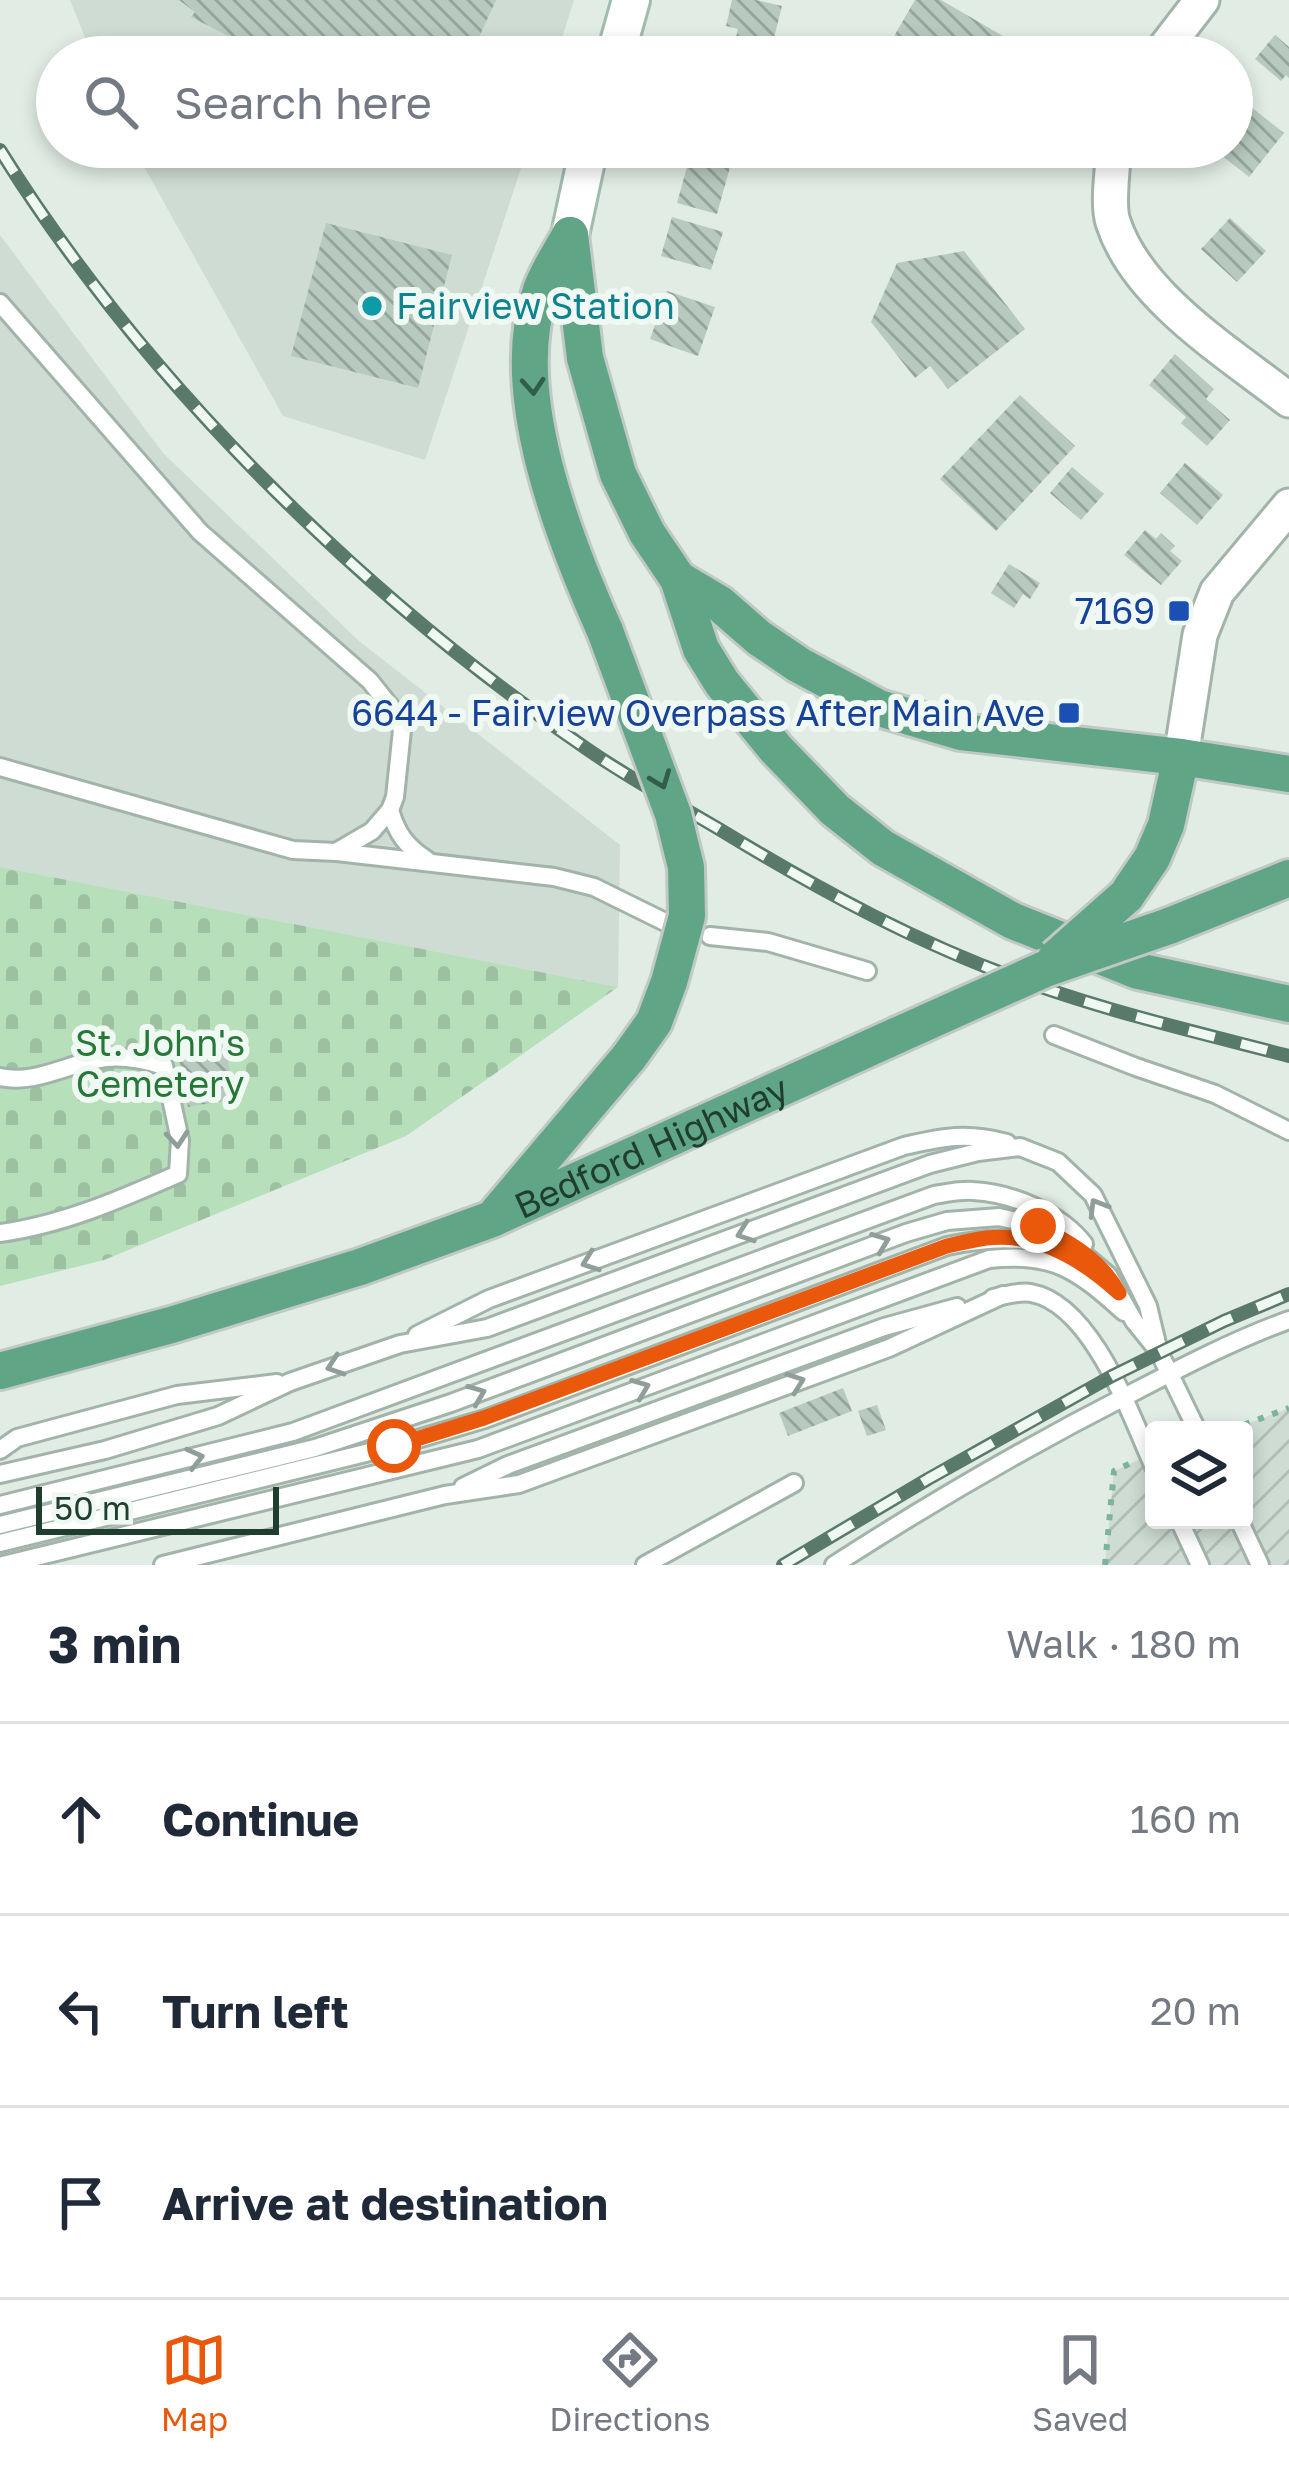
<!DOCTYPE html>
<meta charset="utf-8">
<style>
body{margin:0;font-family:"Golos Text",sans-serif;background:#f2f2f3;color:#1f2937}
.controls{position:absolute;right:36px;bottom:36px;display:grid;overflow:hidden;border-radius:12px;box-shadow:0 6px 18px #0003}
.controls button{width:108px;height:108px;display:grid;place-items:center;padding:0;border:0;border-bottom:3px solid #e0e1e3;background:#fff;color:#1f2937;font:60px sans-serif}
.scale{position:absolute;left:36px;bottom:30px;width:243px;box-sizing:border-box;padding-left:12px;border:6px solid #1f3e30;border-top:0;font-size:33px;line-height:42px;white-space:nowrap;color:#1f3e30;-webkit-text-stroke:9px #f0f8f3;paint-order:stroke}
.stop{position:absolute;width:36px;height:36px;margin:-27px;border:9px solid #ea580c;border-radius:50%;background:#fff}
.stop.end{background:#ea580c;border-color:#fff;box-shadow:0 3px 12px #0008}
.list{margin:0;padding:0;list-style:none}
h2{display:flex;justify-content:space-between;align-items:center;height:156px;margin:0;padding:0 48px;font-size:51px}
h2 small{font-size:39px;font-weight:400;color:#747a83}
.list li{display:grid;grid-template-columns:78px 1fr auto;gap:36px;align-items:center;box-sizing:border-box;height:192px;padding:0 48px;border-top:3px solid #e0e1e3}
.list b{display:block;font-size:45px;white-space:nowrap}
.list em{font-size:39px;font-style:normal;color:#747a83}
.icon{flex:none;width:66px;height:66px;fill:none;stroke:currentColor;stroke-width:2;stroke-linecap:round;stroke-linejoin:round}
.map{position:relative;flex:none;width:1289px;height:1565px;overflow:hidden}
.search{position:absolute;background:#fff;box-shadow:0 6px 18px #0003;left:36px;right:36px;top:36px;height:132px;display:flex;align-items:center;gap:30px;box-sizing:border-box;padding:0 42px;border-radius:66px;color:#747a83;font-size:45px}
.sheet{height:732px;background:#fff}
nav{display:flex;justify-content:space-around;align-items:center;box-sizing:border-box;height:168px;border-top:3px solid #e0e1e3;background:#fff;font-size:33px;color:#747a83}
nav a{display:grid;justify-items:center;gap:6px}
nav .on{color:#ea580c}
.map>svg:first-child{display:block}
</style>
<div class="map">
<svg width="1289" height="1565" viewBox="0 0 1289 1565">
<defs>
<pattern id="industrial-furrows" width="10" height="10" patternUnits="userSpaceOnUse" patternTransform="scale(3)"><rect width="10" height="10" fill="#cedcd3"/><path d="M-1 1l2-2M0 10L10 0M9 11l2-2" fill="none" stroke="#b0beb5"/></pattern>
<pattern id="cemetery-stones" width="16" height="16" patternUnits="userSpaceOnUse" patternTransform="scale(3)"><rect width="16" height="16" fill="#b6dfba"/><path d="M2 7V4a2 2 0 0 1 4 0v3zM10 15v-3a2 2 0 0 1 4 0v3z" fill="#9cc0a0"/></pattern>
<pattern id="building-back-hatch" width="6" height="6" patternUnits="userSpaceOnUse" patternTransform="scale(3)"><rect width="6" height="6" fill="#b8cabf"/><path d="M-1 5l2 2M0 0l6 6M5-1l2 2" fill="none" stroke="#95a59c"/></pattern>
</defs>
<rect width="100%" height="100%" fill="#e0ece4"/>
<g fill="#cedcd3">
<polygon points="70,0 574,0 556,57 93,57"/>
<polygon points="133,147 528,147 425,460 283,416"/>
<polygon points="0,235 163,453 359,641 620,845 618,987 0,867"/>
</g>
<polygon fill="url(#industrial-furrows)" points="1289,1408 1289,1565 1105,1565 1114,1471 1154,1453 1154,1520 1244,1520 1244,1430 1206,1430 1227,1421 1231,1430"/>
<polygon fill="url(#cemetery-stones)" points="0,867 618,987 406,1136 104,1260 0,1286"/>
<g fill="url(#building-back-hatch)">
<polygon points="179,0 496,0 470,57 288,57 264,45 260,52 191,17 195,12"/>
<polygon points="732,0 756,0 782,6 771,50 735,41 738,29 726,26"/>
<polygon points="915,0 941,0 1039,57 882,57"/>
<polygon points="1275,35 1289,47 1289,78 1286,75 1281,81 1255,59"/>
<polygon points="1251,107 1284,133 1249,177 1216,151 1219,147 1232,147 1232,130"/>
<polygon points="690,156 730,167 717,214 677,203"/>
<polygon points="672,217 723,232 711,270 661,256"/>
<polygon points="1230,218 1266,251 1237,282 1201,249"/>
<polygon points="326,223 452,255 418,388 291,356"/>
<polygon points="964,251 1025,329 948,389 930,366 915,378 871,322 897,263"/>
<polygon points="667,291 715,307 698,356 650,339"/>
<polygon points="1175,354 1214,389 1206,399 1230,420 1207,446 1181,423 1186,417 1149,385"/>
<polygon points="1020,395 1075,446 996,531 940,479"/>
<polygon points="1185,463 1223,495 1197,525 1160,493"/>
<polygon points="1072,467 1104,494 1081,520 1050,493"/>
<polygon points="1145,530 1156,539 1161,533 1175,546 1170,551 1182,561 1161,585 1124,555"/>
<polygon points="1009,564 1040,583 1030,599 1023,594 1014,608 991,593"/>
<polygon points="225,1044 235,1099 188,1107 178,1053"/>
<polygon points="843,1388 852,1411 788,1436 779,1413"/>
<polygon points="877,1405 886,1430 867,1436 858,1411"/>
</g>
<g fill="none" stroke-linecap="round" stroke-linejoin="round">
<g stroke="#a2b4aa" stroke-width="22">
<g id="service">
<polyline points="0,303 200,532 370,681 393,710 402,730 395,797 390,810 372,831 336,852 293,850 0,767"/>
<path d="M390,810c7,24 16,36 37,50"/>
<polyline points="337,852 554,877 594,887 665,922"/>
<polyline points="710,936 768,942 867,971"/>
<polyline points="1054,1035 1136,1067 1215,1094 1289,1131"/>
<path d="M0,1077c37,8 70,-15 106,-19 21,-2 39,2 58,8l16,74 -2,34c-57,25 -116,51 -178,59"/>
<path d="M993,1298c11,-3 27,-7 38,-5 61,11 100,123 123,174"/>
<path d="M417,1335l72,-36 415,-153c39,-9 63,-14 103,-3"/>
<polyline points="0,1450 17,1438 177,1395 277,1383"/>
<polyline points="0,1474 105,1450 218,1416 290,1382 400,1344 487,1328 930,1164 978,1152 1020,1147 1058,1162 1093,1195 1148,1306 1159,1352 1197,1430"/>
<polyline points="463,1487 508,1465 884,1327 957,1307"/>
<path d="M0,1505l293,-73 641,-237c12,-2 26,-5 39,-4 39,2 87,22 111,53"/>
<polyline points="1179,1520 1200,1565"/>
<polyline points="1239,1520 1260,1565"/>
<polyline points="0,1525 315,1448 451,1403 906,1233 947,1221 999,1217 1038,1226 1070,1243 1108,1275 1134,1321 1155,1347"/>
<path d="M0,1543l394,-97 91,-27 462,-173c48,-10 91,-12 134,16"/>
<path d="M3,1565l475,-116 511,-190c65,-7 88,11 135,53"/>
<polyline points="163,1565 445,1495 519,1484 889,1348 1003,1295"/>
<polyline points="645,1565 794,1483"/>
<path d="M834,1565c96,-62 194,-119 296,-171 52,-27 104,-54 159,-74"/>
</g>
</g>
<g stroke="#a2b4aa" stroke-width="39">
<g id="minor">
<polyline points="1158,57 1202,0"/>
<path d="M1114,147c-1,20 -7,57 -1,75 24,75 116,131 176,178"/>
<polyline points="1181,757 1200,635 1217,592 1289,506"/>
</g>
</g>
<g stroke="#a0bcad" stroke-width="42">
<g id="secondary">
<polyline points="615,57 631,0"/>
<polyline points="570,235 589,147"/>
</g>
</g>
<g stroke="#c0c9c5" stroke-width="42">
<g id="primary">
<polyline points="570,235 585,358 618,474 647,533 678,579 701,649 722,683 776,749 835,810 883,848 1013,921 1138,971 1289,1004"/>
<path d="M570,235c-10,19 -24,38 -30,58 -34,100 24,246 65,338"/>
<polyline points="678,579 720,604 759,638 799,665 879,708 961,732 1181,757 1289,774"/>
<polyline points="1126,896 1152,858 1166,825 1181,757"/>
<polyline points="1169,926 1289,878"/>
<polyline points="498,1212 629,1057"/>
<path id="s1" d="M0,1371l171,-46 189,-58 132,-48 406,-184"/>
</g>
</g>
<g stroke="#7db398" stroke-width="6" stroke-dasharray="6 9" stroke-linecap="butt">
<polyline points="1230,1430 1289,1408"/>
<polyline points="1105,1565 1114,1471 1129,1464"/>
</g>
<use href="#service" stroke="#fff" stroke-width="16"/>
<use href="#minor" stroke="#fff" stroke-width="33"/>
<use href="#secondary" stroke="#fff" stroke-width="36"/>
<use href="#primary" stroke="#60a686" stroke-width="36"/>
<g stroke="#597a6b" stroke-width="14">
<g id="rail">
<path d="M0,150c144,231 362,446 587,599 42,29 88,54 132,80 100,61 205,118 316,156 83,29 169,49 254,71"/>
<polyline points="783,1565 928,1479 1112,1376 1224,1321 1289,1294"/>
</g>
</g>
<use href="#rail" stroke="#f0f8f3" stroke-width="9" stroke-dasharray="27" stroke-linecap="butt"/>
<g stroke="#c0c9c5" stroke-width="42" stroke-linecap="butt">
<g id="primary-bridge">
<polyline points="605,631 673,814 686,867 687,916 669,982 654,1022 629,1057"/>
<polyline points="1056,958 1126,896"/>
<polyline points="898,1035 1045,969 1169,926"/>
</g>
</g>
<use href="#primary-bridge" stroke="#60a686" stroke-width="36"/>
</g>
<defs><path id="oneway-chevron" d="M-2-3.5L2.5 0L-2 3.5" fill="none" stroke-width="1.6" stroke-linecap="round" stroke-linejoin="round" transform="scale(3)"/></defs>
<g stroke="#325d4a">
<use href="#oneway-chevron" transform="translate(533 386) rotate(86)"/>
<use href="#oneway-chevron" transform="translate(661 780) rotate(69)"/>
</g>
<g stroke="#8f9e98">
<use href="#oneway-chevron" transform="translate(177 1139) rotate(85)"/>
<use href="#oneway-chevron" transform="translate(1097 1207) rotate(-121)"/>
<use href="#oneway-chevron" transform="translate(745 1233) rotate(160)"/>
<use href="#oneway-chevron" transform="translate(881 1242) rotate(-21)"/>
<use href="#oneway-chevron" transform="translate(590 1262) rotate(160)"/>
<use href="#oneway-chevron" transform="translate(335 1366) rotate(161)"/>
<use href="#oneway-chevron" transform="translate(796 1382) rotate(-20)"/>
<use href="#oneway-chevron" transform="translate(641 1388) rotate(-21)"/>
<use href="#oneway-chevron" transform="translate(477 1394) rotate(-21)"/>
<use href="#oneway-chevron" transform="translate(195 1458) rotate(-14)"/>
</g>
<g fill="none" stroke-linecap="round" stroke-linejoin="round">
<path stroke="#ea580c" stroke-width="15" d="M394,1446l90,-28 463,-172c13,-3 26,-6 39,-8 51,-6 97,22 133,55 -18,-33 -48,-50 -81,-67"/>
</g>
<circle fill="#0f9aa8" stroke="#f0f8f3" stroke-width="4.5" cx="372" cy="306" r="12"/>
<g fill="#1a4fb4" stroke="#f0f8f3" stroke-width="4.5">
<rect x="1167" y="599" width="24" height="24" rx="6"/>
<rect x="1057" y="701" width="24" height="24" rx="6"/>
</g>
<g text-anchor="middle" stroke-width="12" stroke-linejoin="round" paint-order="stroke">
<g font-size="36" fill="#0d838f" stroke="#f0f8f3" text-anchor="start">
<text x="396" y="319">Fairview Station</text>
</g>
<g font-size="36" fill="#164399" stroke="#f0f8f3" text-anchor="end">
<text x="1155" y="624">7169</text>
<text x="1045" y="726">6644 - Fairview Overpass After Main Ave</text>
</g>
<g font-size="36" fill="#267836" stroke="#f0f8f3">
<text x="160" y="1056">St. John's<tspan x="160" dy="41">Cemetery</tspan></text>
</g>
<g font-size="36" fill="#1f3e30" stroke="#f0f8f3">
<text dy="13" stroke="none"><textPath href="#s1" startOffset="690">Bedford Highway</textPath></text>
</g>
</g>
</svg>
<div class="controls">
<button><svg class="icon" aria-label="layers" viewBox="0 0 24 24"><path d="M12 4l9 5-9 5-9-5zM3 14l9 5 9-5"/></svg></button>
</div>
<div class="scale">50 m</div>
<div class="stop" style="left:394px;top:1446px"></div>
<div class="stop end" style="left:1038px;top:1226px"></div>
<div class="search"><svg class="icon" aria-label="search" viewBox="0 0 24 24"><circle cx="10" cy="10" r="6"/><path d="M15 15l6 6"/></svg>Search here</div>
</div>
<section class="sheet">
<h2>3 min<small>Walk · 180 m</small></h2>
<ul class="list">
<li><svg class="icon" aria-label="ahead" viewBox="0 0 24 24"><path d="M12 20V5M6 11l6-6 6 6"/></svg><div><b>Continue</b></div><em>160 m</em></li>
<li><svg class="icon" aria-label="left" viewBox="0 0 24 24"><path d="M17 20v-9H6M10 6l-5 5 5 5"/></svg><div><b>Turn left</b></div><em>20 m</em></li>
<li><svg class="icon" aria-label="arrive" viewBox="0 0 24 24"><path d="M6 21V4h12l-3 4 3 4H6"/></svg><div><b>Arrive at destination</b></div></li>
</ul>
</section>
<nav>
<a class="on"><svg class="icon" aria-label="map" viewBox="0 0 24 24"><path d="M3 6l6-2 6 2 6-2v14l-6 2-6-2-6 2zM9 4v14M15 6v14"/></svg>Map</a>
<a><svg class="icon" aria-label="directions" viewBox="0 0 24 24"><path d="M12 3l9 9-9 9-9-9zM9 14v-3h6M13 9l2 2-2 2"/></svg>Directions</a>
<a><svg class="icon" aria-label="saved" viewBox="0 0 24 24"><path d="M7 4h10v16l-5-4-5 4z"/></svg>Saved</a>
</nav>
